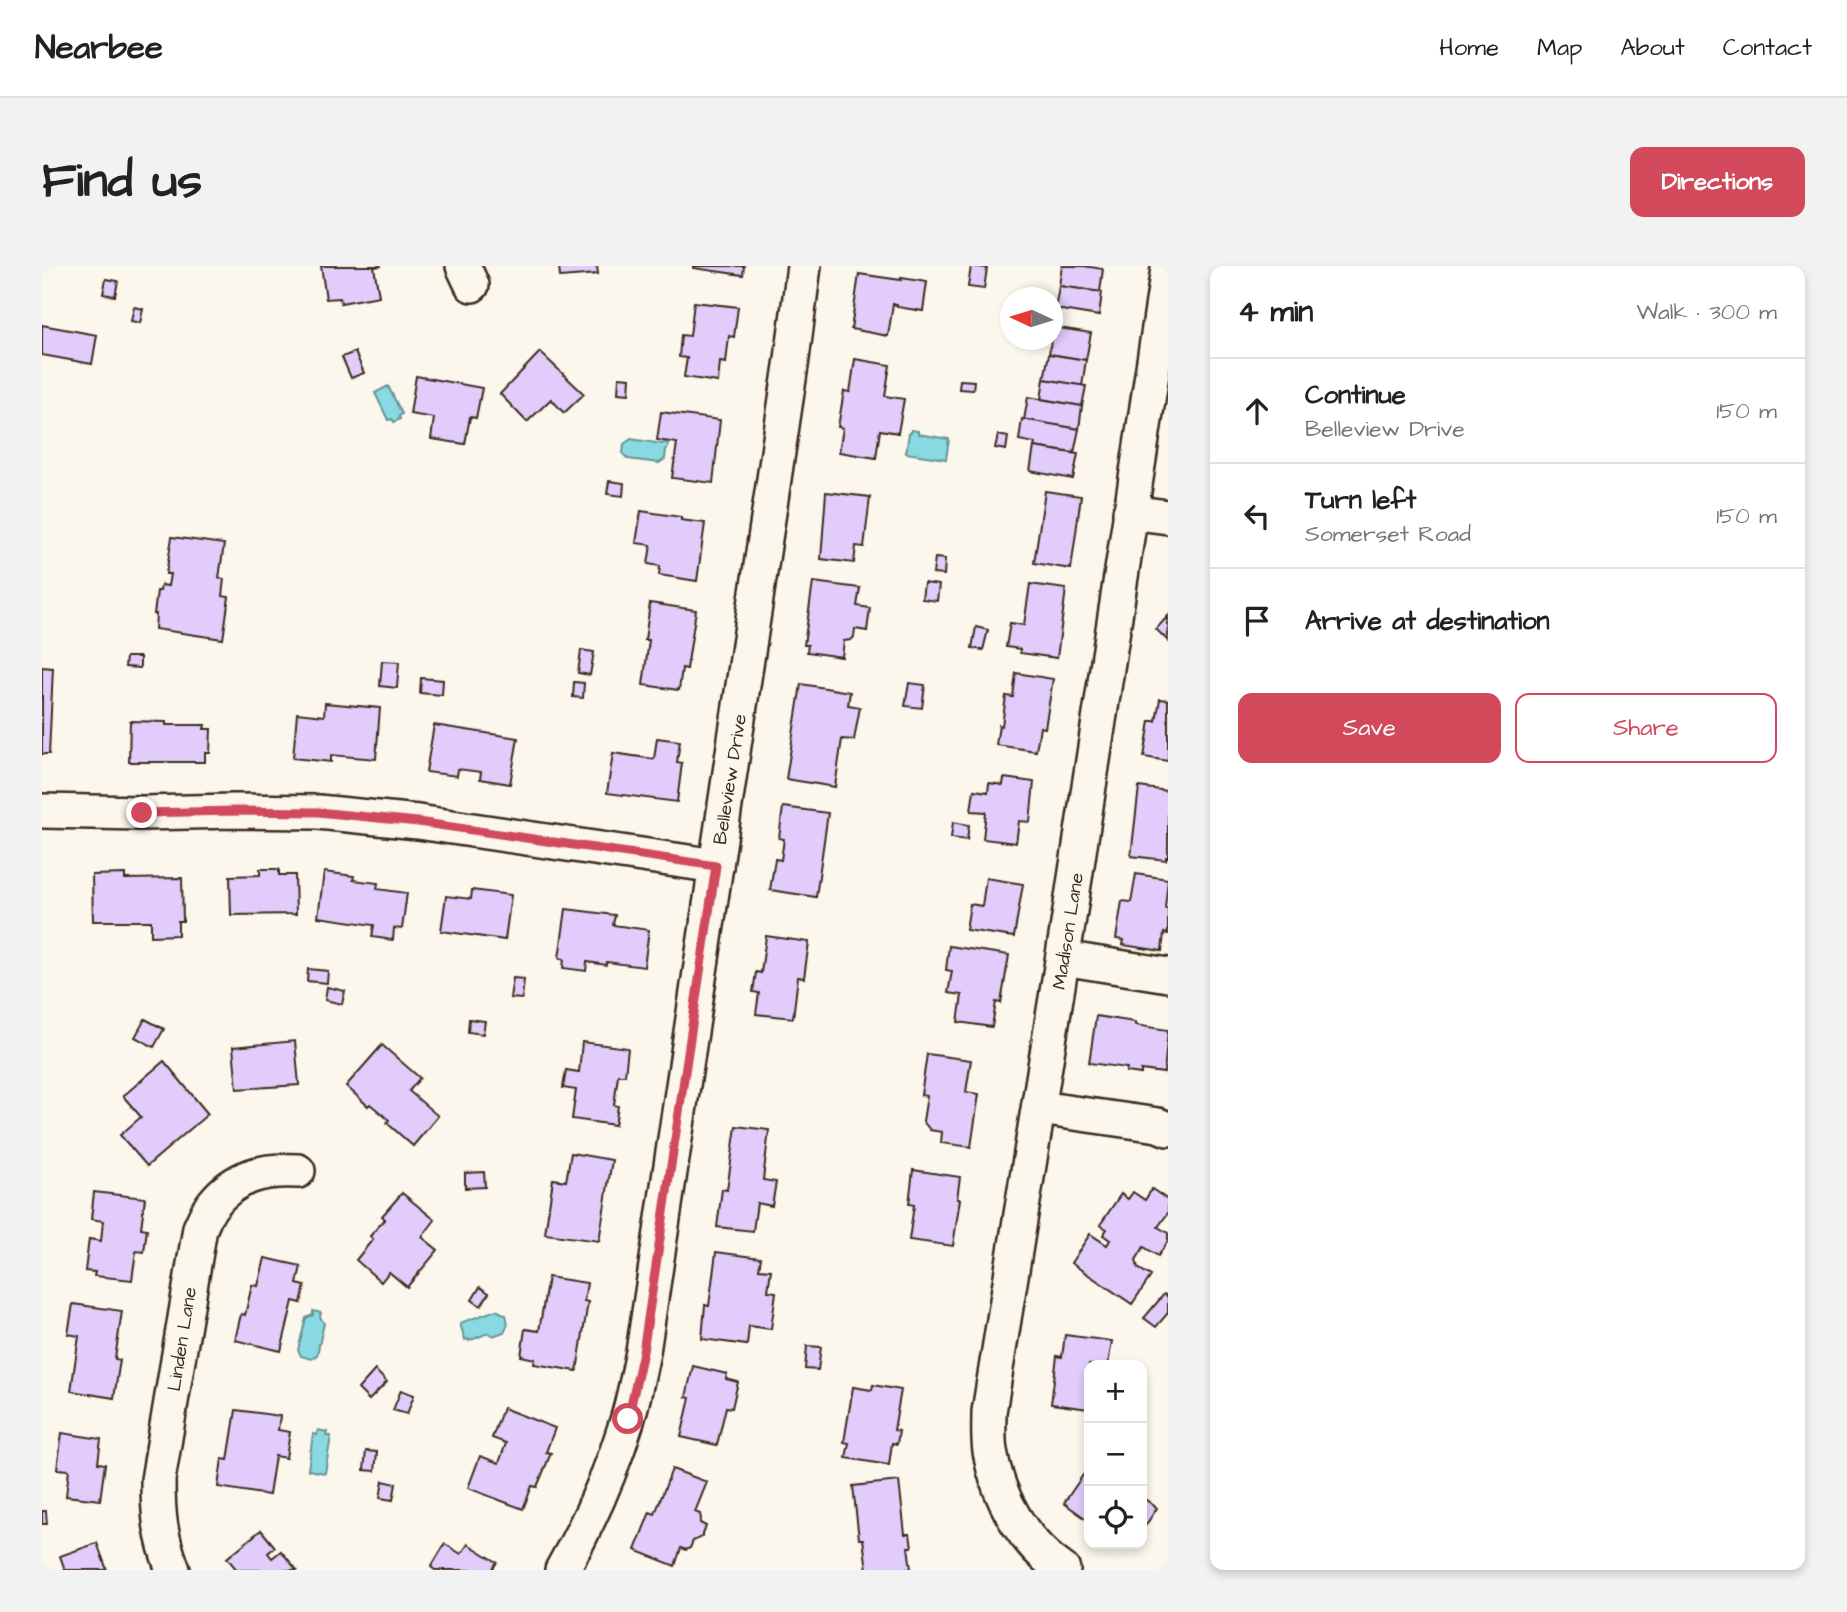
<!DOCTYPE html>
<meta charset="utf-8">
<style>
body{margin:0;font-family:"Architects Daughter",sans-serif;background:#f2f2f2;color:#222}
.controls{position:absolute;right:21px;bottom:21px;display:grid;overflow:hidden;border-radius:14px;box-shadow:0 4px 10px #0003}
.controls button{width:63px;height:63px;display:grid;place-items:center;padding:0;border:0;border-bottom:2px solid #e0e0e0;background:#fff;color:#222;font:35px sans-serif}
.compass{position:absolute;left:958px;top:21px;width:63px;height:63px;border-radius:50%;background:#fff;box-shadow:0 4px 10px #0003;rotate:274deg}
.stop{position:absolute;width:21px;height:21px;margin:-16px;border:5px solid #d1495b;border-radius:50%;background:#fff}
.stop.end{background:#d1495b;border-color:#fff;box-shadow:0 2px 7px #0008}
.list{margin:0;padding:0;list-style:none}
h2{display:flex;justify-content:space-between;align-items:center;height:91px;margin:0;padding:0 28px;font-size:30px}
h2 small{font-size:23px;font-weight:400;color:#767676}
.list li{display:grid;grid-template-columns:46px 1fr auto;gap:21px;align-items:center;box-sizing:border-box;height:105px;padding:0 28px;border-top:2px solid #e0e0e0}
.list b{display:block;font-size:26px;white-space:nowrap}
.list p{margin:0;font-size:23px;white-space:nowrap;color:#767676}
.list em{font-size:23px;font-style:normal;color:#767676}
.actions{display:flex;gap:14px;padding:21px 28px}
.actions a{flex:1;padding:16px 0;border:2px solid #d1495b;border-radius:14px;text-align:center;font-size:24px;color:#d1495b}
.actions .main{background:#d1495b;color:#fff}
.icon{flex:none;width:38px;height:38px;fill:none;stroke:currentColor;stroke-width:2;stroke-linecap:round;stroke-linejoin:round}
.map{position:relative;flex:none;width:1126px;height:1304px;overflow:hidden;border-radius:14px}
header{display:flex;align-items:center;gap:42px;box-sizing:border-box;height:98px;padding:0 35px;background:#fff;border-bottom:2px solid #e0e0e0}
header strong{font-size:33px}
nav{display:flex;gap:38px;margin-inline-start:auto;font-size:24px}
.intro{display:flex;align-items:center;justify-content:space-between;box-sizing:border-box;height:168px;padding:0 42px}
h1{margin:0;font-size:49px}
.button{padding:18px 32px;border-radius:14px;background:#d1495b;color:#fff;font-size:24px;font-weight:700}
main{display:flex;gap:42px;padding:0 42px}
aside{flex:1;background:#fff;border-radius:14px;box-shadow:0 4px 10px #0003}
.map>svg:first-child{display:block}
</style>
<header>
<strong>Nearbee</strong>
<nav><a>Home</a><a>Map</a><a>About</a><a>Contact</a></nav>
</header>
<div class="intro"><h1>Find us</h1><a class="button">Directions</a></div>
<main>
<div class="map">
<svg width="1126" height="1304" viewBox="0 0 1126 1304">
<rect width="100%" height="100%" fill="#fbf7ec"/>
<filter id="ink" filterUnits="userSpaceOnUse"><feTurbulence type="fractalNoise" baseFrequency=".0143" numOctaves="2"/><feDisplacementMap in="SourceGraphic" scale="14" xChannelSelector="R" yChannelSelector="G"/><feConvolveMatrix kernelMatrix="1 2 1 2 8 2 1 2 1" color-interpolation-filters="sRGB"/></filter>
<g filter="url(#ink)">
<g fill="#88d9e1" stroke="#699393" stroke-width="2">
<polygon points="346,120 360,148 357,150 358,153 352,156 350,153 346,154 333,127"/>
<polygon points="869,164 876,165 876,168 907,173 904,193 864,187 867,167 869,166"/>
<polygon points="589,173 620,178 624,176 627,180 624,184 623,193 617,197 586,193 581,188 582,178"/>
<polygon points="454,1044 464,1049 466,1058 462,1066 451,1070 446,1067 427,1075 426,1073 423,1074 418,1057"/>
<polygon points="271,1045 279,1047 278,1051 282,1057 275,1089 269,1093 259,1090 256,1084 264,1052 271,1049"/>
<polygon points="276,1164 285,1166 284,1170 289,1170 283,1207 266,1204 271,1168 275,1169"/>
</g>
<g fill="#e1ccfc" stroke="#3b2a1e" stroke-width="2">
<polygon points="279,0 340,0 332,1 337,30 299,37 298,32 284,33"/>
<polygon points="517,0 555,0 556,8 518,11"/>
<polygon points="651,0 702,0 701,9 651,2"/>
<polygon points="929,0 945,2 942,23 926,21"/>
<polygon points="1020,0 1042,0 1061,3 1058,26 1017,20"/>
<polygon points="817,8 859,14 859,12 885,16 881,45 855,41 855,39 851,38 846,70 809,63"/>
<polygon points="64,13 76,15 73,30 61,28"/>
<polygon points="1017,20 1060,26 1057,50 1013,43"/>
<polygon points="652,36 696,41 692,71 687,70 684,97 678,96 676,116 642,111 645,92 637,91 639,69 648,70"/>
<polygon points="92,41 101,43 98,57 89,55"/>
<polygon points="0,59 55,69 50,98 0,89"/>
<polygon points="1011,61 1049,67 1044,94 1007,88 1009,74 1010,74"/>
<polygon points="313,86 322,107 309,112 300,91"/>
<polygon points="498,86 542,128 522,147 509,133 485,156 458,128"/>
<polygon points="1007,88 1044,94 1040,120 1002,113"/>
<polygon points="813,93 848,99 843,130 862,133 856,167 838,164 834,192 797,186 801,162 796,161 802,125 808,126"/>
<polygon points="374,110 440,122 434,152 428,151 423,178 389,173 392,152 368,148"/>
<polygon points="577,111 588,112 587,128 576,127"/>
<polygon points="1002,113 1044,120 1040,140 999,133"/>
<polygon points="918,114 932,115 931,124 917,123"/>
<polygon points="986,131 1040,140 1037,163 982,154"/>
<polygon points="619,146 678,154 671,217 630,212 635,177 615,174"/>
<polygon points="980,153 1037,163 1032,187 992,181 993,177 977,174"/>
<polygon points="956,169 966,171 964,184 953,182"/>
<polygon points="992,181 1036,188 1031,213 988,205"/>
<polygon points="567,215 582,217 581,230 565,228"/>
<polygon points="1003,225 1039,230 1029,303 992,297"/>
<polygon points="784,226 828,231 822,281 814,280 812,297 779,293"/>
<polygon points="599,245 639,251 639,254 663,257 655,315 617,309 618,300 606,298 609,279 594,277"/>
<polygon points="130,271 182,278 177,312 182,313 180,330 187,331 181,373 113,363 114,348 112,348 115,325 118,325 119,319 126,320 128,308 124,308"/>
<polygon points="893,292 903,293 902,309 891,308"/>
<polygon points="771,316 818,322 815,340 828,342 825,365 813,363 812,371 809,374 802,375 800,391 765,386 766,379 762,379"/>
<polygon points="882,317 897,319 895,335 880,333"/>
<polygon points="988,318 1024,323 1015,392 978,387 978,383 964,381 968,357 982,359"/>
<polygon points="608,337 654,344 645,403 640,402 637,424 601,419 607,374 603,374"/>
<polygon points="1126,350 1126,375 1114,363"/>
<polygon points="934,361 946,364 941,384 930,382"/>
<polygon points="539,384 552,386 548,409 536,407"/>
<polygon points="84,391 98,391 98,402 83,401"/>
<polygon points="340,395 357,396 355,422 338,420"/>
<polygon points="0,401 11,402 7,488 0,488"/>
<polygon points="974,407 1011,413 1003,462 998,461 994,485 954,479 957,459 960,460 964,430 971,431"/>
<polygon points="379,412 401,414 400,429 378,427"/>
<polygon points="532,416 542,417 541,432 531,431"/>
<polygon points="867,417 883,419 880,442 863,440"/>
<polygon points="759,418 808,426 806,439 818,441 812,474 800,473 793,521 744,513"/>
<polygon points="1118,433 1126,434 1126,495 1102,491 1108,455 1114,455"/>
<polygon points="283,437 338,442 334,493 289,489 289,496 251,492 255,447 282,450"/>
<polygon points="88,455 124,456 124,459 163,459 162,463 169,463 168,487 163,487 163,496 87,496"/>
<polygon points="392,459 476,472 468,518 438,513 439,506 416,503 415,510 384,506"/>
<polygon points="615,472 638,475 635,496 640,497 635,536 565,527 571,487 612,493"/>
<polygon points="962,512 992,516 988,556 977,555 974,577 941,573 944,546 929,545 932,524 946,526 947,517 961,519"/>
<polygon points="1097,521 1126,525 1126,591 1124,591 1124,594 1089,590"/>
<polygon points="741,541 786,547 774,631 728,624 733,593 739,594 742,573 737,572"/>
<polygon points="911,556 927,559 925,574 909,572"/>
<polygon points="218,603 237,603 237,609 253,609 254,648 189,649 188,610 218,609"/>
<polygon points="282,606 312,610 311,614 336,617 335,623 365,627 360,663 352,662 351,674 330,671 332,659 276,651"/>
<polygon points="83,608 83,613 140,612 141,655 136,655 136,669 109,670 109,655 51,655 50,609"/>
<polygon points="1094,608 1126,613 1123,642 1126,643 1126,668 1122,667 1120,685 1081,679 1082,674 1074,673 1080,635 1089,636"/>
<polygon points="944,612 981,618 972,671 924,664 928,638 940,640"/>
<polygon points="430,624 469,629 463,674 399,665 404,630 429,633"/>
<polygon points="524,643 573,649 571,659 607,664 602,701 565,696 564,699 545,696 544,705 521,702 522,693 517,692"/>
<polygon points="724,670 767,676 762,712 756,711 751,752 714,748 717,727 711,726 714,706 719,707"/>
<polygon points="907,680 967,689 959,737 954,736 950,761 916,756 920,729 906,727 910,705 904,704"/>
<polygon points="266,703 286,705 285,717 265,715"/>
<polygon points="471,712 482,713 480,733 468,732"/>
<polygon points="285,721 303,725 300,738 283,734"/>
<polygon points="1054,750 1093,756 1093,759 1126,764 1122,807 1099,804 1099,808 1084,806 1085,802 1047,797"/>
<polygon points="103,753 122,763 112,781 93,771"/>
<polygon points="427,753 443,755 441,768 426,766"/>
<polygon points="253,775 257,819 195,823 191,781"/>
<polygon points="540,776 586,782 583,809 576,809 572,839 576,840 573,859 530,853 534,824 521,822 524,804 537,806"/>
<polygon points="340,779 378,812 367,825 396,850 371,880 345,857 347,854 328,838 326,840 304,820"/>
<polygon points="885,788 929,794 924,826 937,828 929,881 899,877 900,866 888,864 881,855 885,830 879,829"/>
<polygon points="122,795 166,848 105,900 78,869 99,851 81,830"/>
<polygon points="694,860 727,864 721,914 734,916 730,940 715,937 711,965 675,961 680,923 685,924"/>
<polygon points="529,887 570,894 557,975 503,968 511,913 524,915"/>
<polygon points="871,904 918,911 915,933 918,933 911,980 867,974 872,939 867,938"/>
<polygon points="442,906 443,921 423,922 423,907"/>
<polygon points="1110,923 1126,934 1126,947 1116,961 1126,967 1126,975 1116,990 1102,981 1094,994 1096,1002 1109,1010 1090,1038 1029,997 1048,968 1065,979 1068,974 1061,969 1065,963 1058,959 1079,928 1086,933 1091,926 1103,934"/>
<polygon points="52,926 103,932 99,962 105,963 102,986 94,985 90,1014 52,1010 53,1006 43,1005 47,973 59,975 61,955 49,953"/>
<polygon points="360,927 393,954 380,971 396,984 365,1021 347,1006 339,1016 314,994 331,973 328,970 343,953 340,950"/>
<polygon points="674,986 719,992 717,1003 729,1004 726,1025 734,1026 729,1063 707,1060 705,1079 660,1073 663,1039 667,1040"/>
<polygon points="223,992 259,1000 255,1018 263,1020 259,1037 251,1035 239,1085 193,1074 199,1048 203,1049 210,1019 216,1020"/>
<polygon points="506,1011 545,1017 542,1035 546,1036 535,1105 492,1098 493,1093 479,1090 483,1063 497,1065"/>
<polygon points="438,1021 447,1027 439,1040 430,1034"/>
<polygon points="1122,1028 1126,1031 1126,1047 1114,1061 1102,1052"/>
<polygon points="31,1038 80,1045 73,1093 78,1094 72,1132 29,1125 37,1070 26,1068"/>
<polygon points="1023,1069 1070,1075 1066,1099 1047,1099 1047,1143 1009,1138 1015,1090 1020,1091"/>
<polygon points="765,1080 779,1081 776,1104 763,1103"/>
<polygon points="651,1100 685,1108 684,1113 696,1116 690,1142 684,1141 675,1179 639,1171 648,1132 644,1131"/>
<polygon points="333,1104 345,1116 327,1134 316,1123"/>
<polygon points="831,1119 859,1124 852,1164 857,1165 855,1178 850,1177 847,1199 804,1192 807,1177 802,1176 811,1121 830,1124"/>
<polygon points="359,1124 372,1129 365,1148 351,1144"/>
<polygon points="461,1142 513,1162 504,1186 509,1187 495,1221 490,1220 481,1243 426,1222 438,1190 457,1197 464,1177 450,1172"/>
<polygon points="194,1144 238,1150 236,1164 248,1166 244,1192 233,1190 227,1229 176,1221 180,1193 186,1194"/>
<polygon points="20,1167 59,1173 56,1197 63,1198 58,1234 24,1230 27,1204 15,1203"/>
<polygon points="324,1185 335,1186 333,1205 322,1204"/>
<polygon points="630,1203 665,1216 653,1246 658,1248 659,1253 658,1257 664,1260 660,1271 651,1275 648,1282 644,1284 639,1282 633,1300 593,1284 608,1246 613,1248"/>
<polygon points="1041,1209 1047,1214 1047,1255 1022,1237"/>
<polygon points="341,1215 354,1218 351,1234 338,1232"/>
<polygon points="857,1215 863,1268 868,1268 870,1281 866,1281 869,1303 825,1304 821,1273 817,1273 811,1220"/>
<polygon points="1100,1231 1115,1242 1100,1265"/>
<polygon points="0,1245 4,1245 5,1258 0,1258"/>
<polygon points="219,1264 233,1281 226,1287 230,1292 239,1285 255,1304 195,1304 185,1292"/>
<polygon points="55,1277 65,1304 23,1304 18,1290"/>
<polygon points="403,1278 419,1288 426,1278 455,1296 450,1304 393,1304 389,1301"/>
</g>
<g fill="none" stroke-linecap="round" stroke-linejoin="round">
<g stroke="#3b2a1e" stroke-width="38">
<g id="minor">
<polyline points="421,0 430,19"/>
<polyline points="1088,246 1126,251"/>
<polyline points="0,545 100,547 193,545 276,546 376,556 674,600"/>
<polyline points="1021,692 1126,709"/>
<polyline points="997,842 1116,859 1126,863"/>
<path d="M131,1304c-13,-34 -15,-54 -15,-90l42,-252c4,-8 7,-17 13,-24 22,-28 51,-35 85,-33"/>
<path d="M520,1304c27,-47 49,-97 65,-149 7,-23 11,-46 16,-69l149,-993 12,-93"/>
<path d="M1021,1304c-40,-27 -65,-72 -73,-119 -2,-13 -1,-26 -1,-39l79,-488 100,-655"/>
</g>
</g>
<use href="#minor" stroke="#fbf7ec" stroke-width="33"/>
</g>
</g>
<g fill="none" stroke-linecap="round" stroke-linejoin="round" filter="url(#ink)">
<polyline stroke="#d1495b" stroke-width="9" points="100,547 193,545 276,546 376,556 674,600 601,1086 586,1153"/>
</g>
<g text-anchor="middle" stroke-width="5" stroke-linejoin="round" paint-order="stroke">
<g font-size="19" fill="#3b2a1e" stroke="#fbf7ec">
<text transform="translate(687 513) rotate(-81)" y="7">Belleview Drive</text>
<text transform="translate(1025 665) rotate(-81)" y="7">Madison Lane</text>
<text transform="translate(139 1073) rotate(-81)" y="7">Linden Lane</text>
</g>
</g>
</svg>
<div class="controls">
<button>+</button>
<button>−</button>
<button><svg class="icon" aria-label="locate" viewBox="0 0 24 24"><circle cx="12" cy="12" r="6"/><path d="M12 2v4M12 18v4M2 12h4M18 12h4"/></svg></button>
</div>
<svg class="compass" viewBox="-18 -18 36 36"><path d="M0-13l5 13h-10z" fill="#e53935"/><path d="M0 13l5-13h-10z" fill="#767676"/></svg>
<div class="stop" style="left:586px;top:1153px"></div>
<div class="stop end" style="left:100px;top:547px"></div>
</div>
<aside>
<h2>4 min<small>Walk · 300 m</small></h2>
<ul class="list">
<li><svg class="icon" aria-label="ahead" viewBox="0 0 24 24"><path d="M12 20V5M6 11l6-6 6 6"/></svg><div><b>Continue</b><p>Belleview Drive</p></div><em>150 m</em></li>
<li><svg class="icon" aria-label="left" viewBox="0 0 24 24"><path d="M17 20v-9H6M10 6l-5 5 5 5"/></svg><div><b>Turn left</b><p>Somerset Road</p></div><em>150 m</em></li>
<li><svg class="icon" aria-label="arrive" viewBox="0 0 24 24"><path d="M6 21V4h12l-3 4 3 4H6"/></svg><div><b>Arrive at destination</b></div></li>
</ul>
<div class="actions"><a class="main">Save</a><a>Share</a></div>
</aside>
</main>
